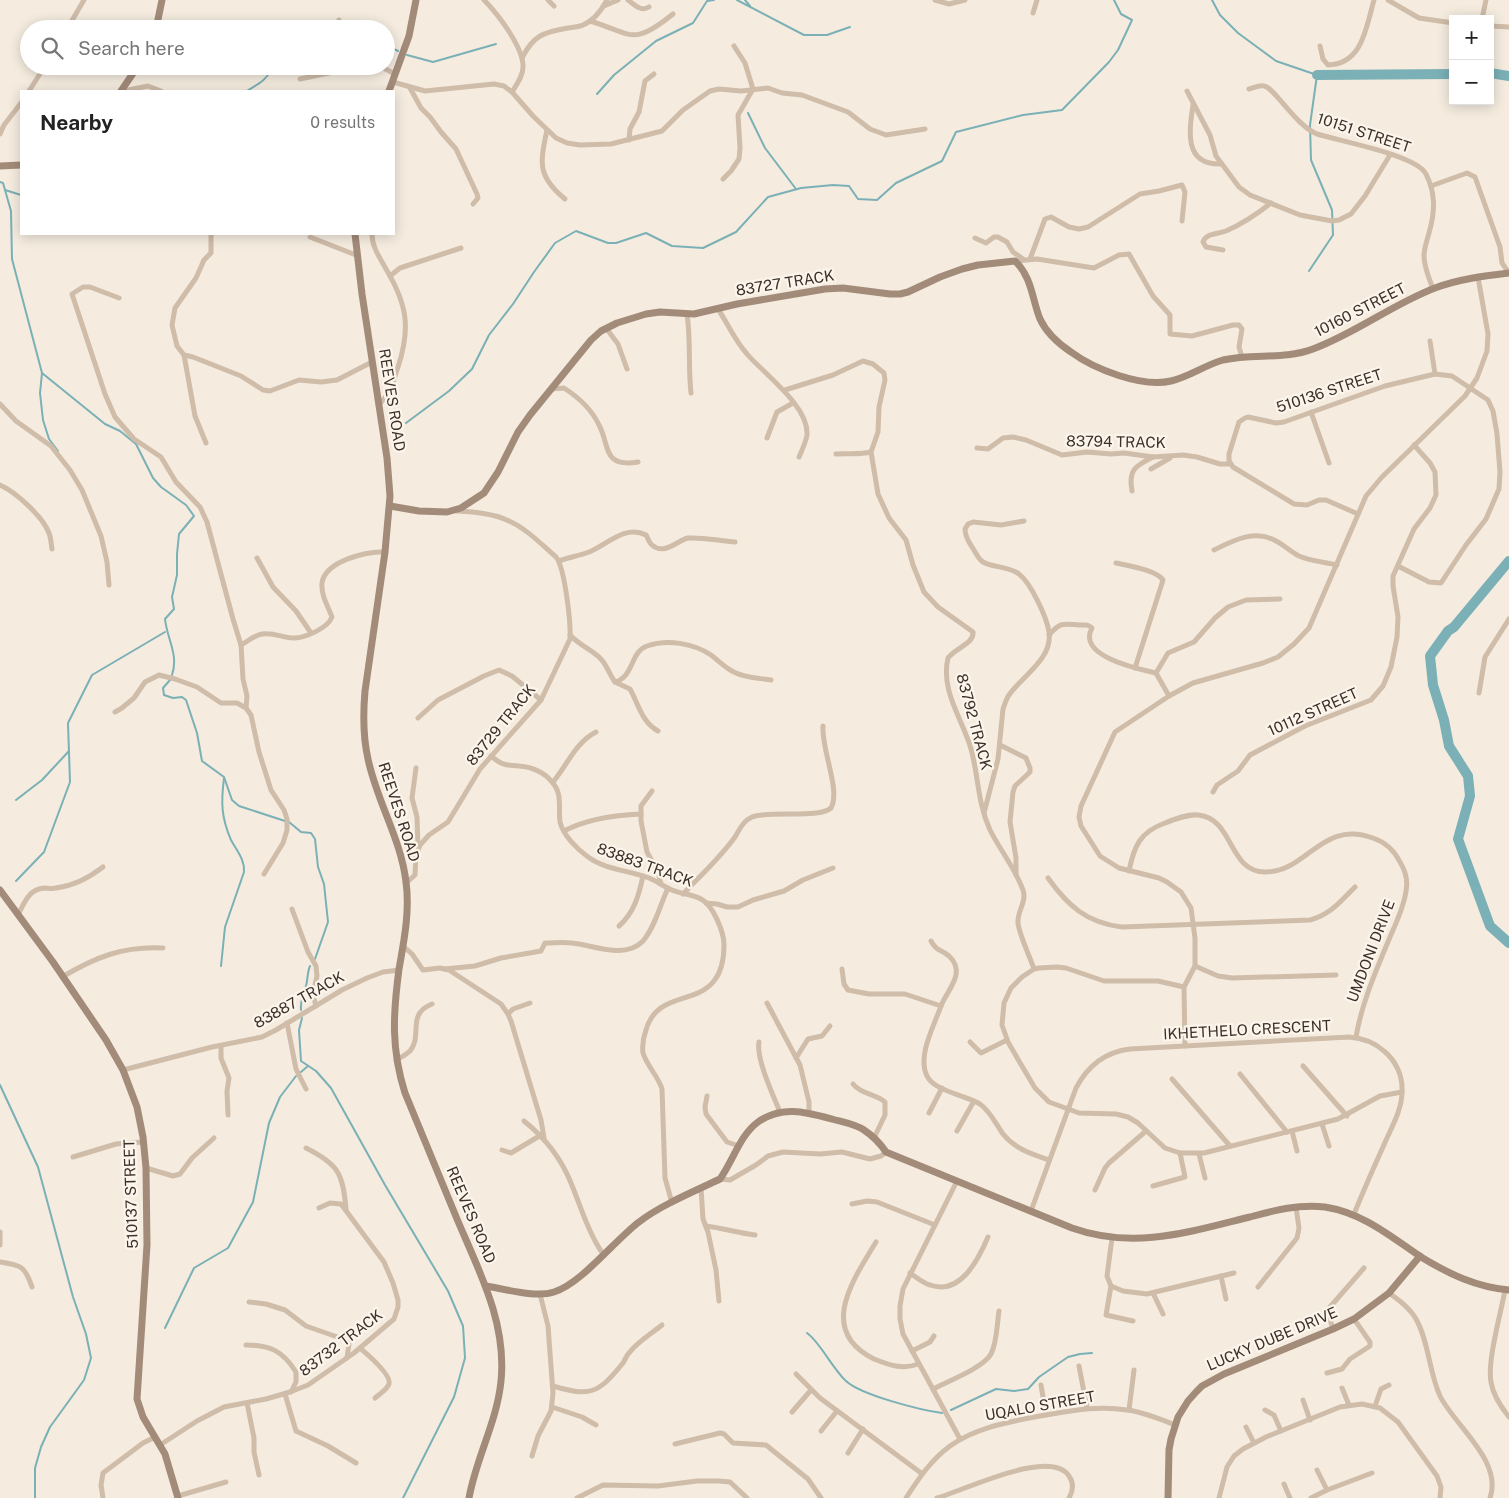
<!DOCTYPE html>
<meta charset="utf-8">
<style>
body{margin:0;font-family:"Public Sans",sans-serif;background:#f2f2f2;color:#222}
.controls{position:absolute;right:15px;top:15px;display:grid;overflow:hidden;border-radius:0px;box-shadow:0 2px 12px #0003}
.controls button{width:45px;height:45px;display:grid;place-items:center;padding:0;border:0;border-bottom:1px solid #e0e0e0;background:#fff;color:#222;font:25px sans-serif}
.list{margin:0;padding:0;list-style:none}
h2{display:flex;justify-content:space-between;align-items:center;height:65px;margin:0;padding:0 20px;font-size:21px}
h2 small{font-size:16px;font-weight:400;color:#767676}
.icon{flex:none;width:28px;height:28px;fill:none;stroke:currentColor;stroke-width:2;stroke-linecap:round;stroke-linejoin:round}
.map{position:relative;flex:none;width:1509px;height:1498px;overflow:hidden}
.search{position:absolute;background:#fff;box-shadow:0 2px 12px #0003;left:20px;top:20px;width:375px;height:55px;display:flex;align-items:center;gap:12px;box-sizing:border-box;padding:0 18px;border-radius:28px;color:#767676;font-size:19px}
.panel{position:absolute;background:#fff;box-shadow:0 2px 12px #0003;left:20px;top:90px;width:375px;height:145px;border-radius:0px}
.map>svg:first-child{display:block}
</style>
<div class="map">
<svg width="1509" height="1498" viewBox="0 0 1509 1498">
<rect width="100%" height="100%" fill="#f5ecdf"/>
<g fill="none" stroke-linecap="round" stroke-linejoin="round">
<g stroke="#7ab0b6" stroke-width="2">
<polyline points="737,0 804,35 827,35 850,27"/>
<polyline points="745,0 750,6"/>
<polyline points="1212,0 1220,15 1238,33 1276,61 1317,75 1310,125 1311,160 1332,210 1333,235 1309,271"/>
<polyline points="386,45 398,51"/>
<polyline points="407,55 433,62 496,44"/>
<polyline points="299,66 317,66"/>
<path d="M247,91c9,-6 19,-10 23,-20l20,-5"/>
<polyline points="597,94 614,75 656,41 693,23 707,1 714,0"/>
<polyline points="748,113 765,148 796,189"/>
<polyline points="0,182 3,183 11,211 12,259 42,373 40,393 43,420 49,439 58,451"/>
<polyline points="5,190 21,195"/>
<path d="M42,373l63,51 15,7 16,13 17,34 8,9 25,18 8,11 -15,18 -2,20v21l-5,22 2,12 -9,10c2,20 14,36 7,56"/>
<polyline points="406,423 449,391 472,369 489,335 513,304 534,272 555,243 576,231 608,243 616,243 646,233 672,246 703,248 736,232 768,197 801,188 833,185 849,186 858,199 877,200 896,183 942,161 956,132 1023,115 1062,110 1109,62 1118,50 1132,20 1121,14 1114,0"/>
<polyline points="170,680 163,688 164,695 173,698 182,697 186,700 197,733 202,761 224,777 232,800 239,806 285,821"/>
<polyline points="16,800 42,780 69,751"/>
<polyline points="289,822 301,832 311,833 315,839 318,867 324,884 328,922 315,959"/>
<polyline points="16,881 44,852 70,782 68,723 92,675 165,632"/>
<path d="M221,966l4,-39 19,-55c1,-12 -7,-21 -13,-32 -10,-23 -10,-38 -7,-62"/>
<path d="M301,1010c-1,-10 3,-15 5,-24 2,-7 1,-13 4,-20"/>
<polyline points="302,1018 299,1030 301,1061 316,1071 331,1088 385,1185 448,1291 463,1326 465,1358 454,1397 403,1498"/>
<polyline points="301,1072 308,1066"/>
<polyline points="0,1085 38,1167 73,1297 86,1334 91,1358 84,1380 50,1427 41,1447 35,1468 35,1498"/>
<polyline points="165,1328 194,1268 228,1248 253,1202 269,1123 280,1097 296,1076"/>
<path d="M807,1333c13,9 25,35 39,48 15,14 74,29 96,32"/>
<polyline points="951,1410 996,1389 1014,1391 1028,1389 1039,1377 1068,1357 1080,1354 1092,1353"/>
</g>
<g stroke="#7ab0b6" stroke-width="10">
<polyline points="1490,73 1509,76"/>
<polyline points="1317,75 1453,74"/>
<polyline points="1509,561 1454,627 1448,631 1430,656 1433,685 1444,720 1449,746 1468,776 1470,796 1458,839 1490,926 1509,943"/>
</g>
<g stroke="#cfbca9" stroke-width="5">
<path d="M484,0c13,13 40,48 39,67 0,9 -6,17 -11,25"/>
<polyline points="548,0 554,6"/>
<path d="M628,0c7,5 13,12 21,7"/>
<polyline points="935,0 949,4 965,0"/>
<polyline points="1388,0 1419,18 1453,23"/>
<polyline points="604,6 618,0"/>
<polyline points="1033,13 1037,0"/>
<polyline points="1482,19 1486,0"/>
<polyline points="339,20 341,29"/>
<path d="M590,21c43,13 42,26 83,-7"/>
<polyline points="1490,26 1509,27"/>
<polyline points="67,29 84,0"/>
<path d="M1320,46l3,13 5,6c35,-1 38,-38 46,-65"/>
<path d="M522,58c11,-22 21,-26 46,-30 5,-1 11,-1 15,-3 10,-4 19,-16 24,-25"/>
<polyline points="380,66 395,74"/>
<polyline points="300,79 362,66"/>
<polyline points="393,82 425,91 494,84 504,86 512,92 533,116 556,138 567,143 580,145 611,144 662,131 683,110 710,91 719,89 741,91 768,88 782,93 802,95 848,112 870,129 886,135 925,129"/>
<polyline points="410,88 421,108 430,117 441,132 456,149 477,194 478,198 473,204"/>
<path d="M1249,89c4,-1 10,-4 15,-3 10,1 32,40 53,48 22,7 100,21 109,40 10,20 9,38 3,59 -2,8 -5,15 -5,23 0,11 5,22 9,33"/>
<polyline points="29,91 45,66"/>
<polyline points="123,91 148,86 161,91"/>
<polyline points="1187,91 1210,135 1216,156 1239,187 1250,195 1300,215 1332,221 1339,220 1351,214 1365,196 1390,155"/>
<path d="M1193,105c-4,27 -9,60 28,59"/>
<path d="M547,130c-7,33 -10,46 18,69"/>
<polyline points="0,134 4,125 21,103"/>
<polyline points="629,140 630,129 639,112 645,81 654,74"/>
<polyline points="723,179 731,171 739,159 740,148 738,115 753,89 745,63 734,46"/>
<polyline points="1431,186 1467,173 1475,177 1500,247 1502,263 1509,273"/>
<path d="M372,234c0,13 8,24 14,35 21,35 25,59 12,98 -5,14 -7,27 -19,37"/>
<polyline points="310,237 356,255"/>
<polyline points="975,238 986,243 994,237 998,237 1007,242 1013,252 1023,259"/>
<path d="M1223,250l-17,-3 -3,-5c3,-9 15,-8 23,-11 16,-7 31,-17 45,-28"/>
<polyline points="1030,259 1045,219 1051,217 1069,227 1079,229 1088,227 1140,194 1159,191 1182,185 1185,192 1182,221"/>
<polyline points="1015,261 1037,259 1094,268 1119,255 1129,254 1153,296 1170,315 1170,334 1192,336 1233,325 1239,325 1242,329 1239,347 1242,357"/>
<polyline points="390,276 400,268 461,248"/>
<polyline points="119,298 90,287 83,287 72,294 105,394 115,417 134,439 161,457 176,482 200,507 207,522 233,619 241,645 243,679 247,696 246,708 251,715 259,752 271,790 284,810 287,819 287,830 283,843 264,874"/>
<path d="M718,309c10,15 17,32 29,45 17,20 62,52 60,81 -1,7 -5,15 -8,22"/>
<path d="M687,314c4,26 1,53 4,79"/>
<polyline points="606,328 618,344 627,369"/>
<polyline points="1430,341 1435,374"/>
<polyline points="184,355 193,357 241,376 263,390 270,391 299,380 321,382 337,380 372,362"/>
<path d="M551,389l13,-1c14,9 28,22 35,37 11,20 3,43 39,37"/>
<path d="M785,390l48,-15 30,-14 10,3 11,9 1,7 -6,27 -1,25 -7,20 7,42 11,24 17,22 7,25 11,27 14,15 35,25c1,12 -18,16 -25,26 -8,33 15,62 23,91 8,29 6,52 19,81 10,20 25,38 33,60 4,12 -6,21 -5,33 1,11 12,34 16,46"/>
<polyline points="0,404 16,421 51,446 70,470 82,490 101,536 107,562 109,585"/>
<polyline points="1311,412 1329,463"/>
<polyline points="767,438 777,412 793,403"/>
<polyline points="206,443 195,416 184,355 177,346 172,325 175,308 196,278 204,260 211,253 211,234"/>
<polyline points="977,448 988,449 1003,438 1013,437 1026,440 1062,455 1087,452 1111,454 1124,453 1153,457 1183,455 1197,457 1220,464 1230,464"/>
<path d="M836,454c12,-1 23,1 35,-2"/>
<polyline points="1151,469 1170,458"/>
<path d="M0,485c16,7 43,32 49,48 2,5 2,10 3,16"/>
<path d="M1132,491c-4,-21 3,-25 21,-34"/>
<polyline points="1358,514 1326,500 1319,500 1307,505 1294,504 1233,467 1229,461 1229,454 1239,422 1245,418 1248,417 1276,423 1284,422 1385,386 1435,374 1452,376 1488,400 1493,411 1497,434 1500,472 1499,489 1486,519 1466,545 1441,583 1429,582 1398,566"/>
<path d="M1214,550c20,-10 41,-21 62,-9 8,4 15,11 23,15 11,5 25,6 38,9"/>
<polyline points="257,558 273,587 296,611 311,633"/>
<path d="M559,561c10,-4 20,-5 30,-9 18,-7 36,-28 57,-17 2,3 3,8 6,10 12,11 26,-5 36,-7 15,-1 32,3 47,4"/>
<path d="M1116,563c13,3 40,7 47,17l-28,88"/>
<path d="M570,635c9,10 21,14 30,23 7,7 9,16 15,24 19,-5 15,-30 32,-36 20,-7 46,-3 64,9 8,6 15,14 25,18 10,5 23,5 35,7"/>
<path d="M1049,635c12,-14 15,-11 31,-10 6,0 7,-1 12,3 -16,28 46,41 64,45"/>
<path d="M241,645c7,-4 14,-10 21,-11 12,-2 21,4 32,4 11,0 34,-10 38,-21 -4,-11 -11,-21 -10,-34 3,-22 45,-32 63,-31"/>
<path d="M615,682l15,7c9,16 11,32 28,42"/>
<polyline points="1479,693 1485,657 1509,619"/>
<polyline points="1169,696 1156,673 1168,653 1194,642 1215,618 1228,607 1246,600 1280,599"/>
<polyline points="115,712 122,708 134,698 145,682 159,675 175,679 197,687 221,703 237,703 246,708"/>
<polyline points="418,718 438,700 484,676 499,670 512,676 541,700"/>
<polyline points="1000,745 1026,758 1030,768 1030,772 1015,786 1013,792 1010,822 1016,858 1016,875"/>
<path d="M491,756c4,3 8,7 13,8 4,2 10,1 15,2 12,1 25,6 33,16 11,12 6,25 8,40 3,13 17,27 28,35 18,13 40,13 61,21 8,3 15,9 23,12 9,4 20,4 29,9 12,6 23,33 23,46 0,13 -2,26 -10,36 -19,24 -57,11 -68,49 -3,8 -4,15 -3,23 4,13 15,23 19,36l3,89 7,25"/>
<polyline points="416,768 412,798 417,817 418,847"/>
<path d="M553,782c14,-17 23,-40 43,-50"/>
<polyline points="652,791 641,806 641,821 647,852 658,872 661,884"/>
<polyline points="1213,792 1217,785 1238,771 1250,755 1305,726 1371,700 1383,686 1391,667 1397,637 1398,617 1393,586 1393,576 1414,529 1430,508 1436,495 1435,472 1430,463 1414,445"/>
<path d="M984,813l14,-54 5,-50c2,-5 3,-10 6,-14 13,-19 44,-36 40,-63 -2,-14 -18,-49 -30,-58 -10,-8 -25,-6 -36,-12 -5,-3 -8,-11 -11,-15 -4,-6 -7,-12 -7,-18l3,-5 5,-2 28,3 23,-4"/>
<path d="M564,831c23,-12 51,-16 77,-17"/>
<path d="M1129,871c5,-25 11,-39 36,-48 10,-4 22,-9 33,-8 36,3 30,58 68,57 41,0 56,-53 107,-34 12,4 21,12 27,24 5,8 8,19 6,29 -2,16 -10,32 -16,46 -14,34 -28,65 -34,100"/>
<path d="M1048,878c20,28 39,45 74,49l188,-7c20,-5 31,-19 45,-33"/>
<path d="M406,883l9,-8 1,-20 4,-10 9,-10 19,-13 32,-53 61,-69 29,-61c1,-15 -5,-71 -14,-82 -15,-13 -29,-28 -47,-36 -16,-8 -36,-9 -53,-10"/>
<path d="M683,894c18,-19 37,-36 52,-57 5,-8 8,-16 17,-20 21,-7 66,2 79,-9 10,-18 -10,-59 -8,-82"/>
<polyline points="706,903 717,904 727,907 738,907 753,900 784,891 803,880 833,868"/>
<polyline points="292,909 308,952 316,966 317,976 313,994 316,1006"/>
<path d="M18,915c6,-12 11,-26 26,-27 4,0 8,1 12,0 17,-2 34,-11 47,-21"/>
<path d="M619,926c15,-13 20,-31 24,-50"/>
<path d="M931,941c6,11 10,8 18,15 18,17 -2,34 -8,50"/>
<polyline points="403,946 412,954 423,970 440,968 449,970 501,1004 508,1014 511,1021 541,1120 544,1138"/>
<polyline points="1195,966 1218,976 1232,978 1336,975"/>
<path d="M444,969l31,-3 26,-8 40,-7 4,-8c9,0 18,-1 27,0 21,2 53,17 71,-2 12,-14 17,-36 25,-53"/>
<path d="M842,969l2,15 4,6 21,4h36l36,12c-7,20 -24,50 -14,70 7,15 38,19 53,28 10,7 16,20 23,30 12,15 29,20 46,26"/>
<path d="M62,977c34,-20 61,-31 101,-29"/>
<polyline points="1184,987 1158,981 1104,981 1066,968 1057,967 1039,968 1034,969 1022,977 1011,988 1004,1003 1002,1025 1008,1042 1019,1061 1035,1088 1049,1102 1079,1113 1116,1114 1128,1117 1138,1123 1165,1148 1180,1153 1204,1153 1338,1119 1380,1096 1402,1092"/>
<polyline points="767,1003 800,1065 809,1102 809,1113"/>
<polyline points="508,1014 513,1009 530,1003"/>
<polyline points="287,1023 296,1069 306,1089"/>
<path d="M759,1042c-3,17 14,53 21,70"/>
<polyline points="970,1042 981,1053 1007,1040"/>
<polyline points="221,1046 221,1058 229,1078 227,1091 228,1115"/>
<polyline points="1185,1046 1184,987 1195,966 1195,938 1191,908 1181,892 1167,882 1159,878 1119,868 1100,856 1081,826 1079,817 1081,806 1115,732 1169,696 1193,683 1263,663 1278,657 1294,644 1309,628 1366,496 1382,477 1465,396 1477,378 1487,351 1488,334 1478,277"/>
<polyline points="796,1058 808,1039 822,1036 830,1026"/>
<path d="M396,1060c5,-3 10,-5 14,-9 13,-15 -4,-37 22,-47"/>
<polyline points="1303,1066 1347,1116"/>
<polyline points="123,1070 212,1047 262,1037 276,1030 342,990 367,978 383,972 399,970"/>
<polyline points="1240,1074 1287,1132"/>
<polyline points="1172,1079 1230,1146"/>
<path d="M853,1084c9,11 22,9 32,18v13l-11,23"/>
<polyline points="707,1096 705,1107 706,1114 727,1142 739,1146"/>
<polyline points="929,1113 942,1088"/>
<path d="M524,1121c20,16 37,37 47,62 10,24 17,49 32,71"/>
<polyline points="1322,1124 1329,1146"/>
<polyline points="957,1131 974,1101"/>
<polyline points="1292,1131 1297,1151"/>
<path d="M306,1148c32,16 37,25 40,61"/>
<polyline points="502,1150 511,1153 541,1135"/>
<polyline points="1199,1154 1205,1178"/>
<polyline points="73,1157 116,1144 144,1142"/>
<polyline points="146,1168 173,1176 180,1174 192,1158 214,1138"/>
<polyline points="720,1179 730,1180 756,1165 768,1156 783,1152 820,1154 842,1152 870,1159 881,1156 886,1152"/>
<polyline points="957,1181 903,1289 900,1306 900,1319 903,1334 960,1439"/>
<polyline points="1153,1186 1185,1177 1180,1153"/>
<polyline points="701,1188 703,1219 708,1232 716,1270 719,1301"/>
<polyline points="1095,1190 1105,1168 1109,1163 1146,1131"/>
<polyline points="852,1204 867,1201 877,1202 935,1225"/>
<path d="M1031,1211l45,-123c11,-21 29,-36 54,-39l219,-12c13,1 25,5 35,14 12,10 19,25 18,41 0,19 -12,38 -19,55 -10,22 -20,45 -29,67"/>
<path d="M706,1226c17,2 32,7 49,9"/>
<polyline points="0,1232 0,1245"/>
<polyline points="1112,1238 1107,1276 1111,1286 1123,1291 1147,1294 1234,1273"/>
<path d="M876,1242c-23,38 -59,89 -2,117 15,6 29,11 44,5"/>
<path d="M0,1262c21,3 25,4 32,25"/>
<path d="M910,1273c6,4 13,10 20,12 31,11 49,-27 58,-48"/>
<polyline points="1221,1276 1226,1299"/>
<polyline points="1111,1286 1106,1315 1133,1321"/>
<polyline points="1258,1287 1297,1238 1299,1228 1296,1207"/>
<path d="M1505,1290c-4,23 -18,71 -14,92 2,13 10,25 18,35"/>
<polyline points="1153,1293 1163,1314"/>
<path d="M1389,1293c10,7 21,15 27,26 13,23 13,53 24,77 15,30 63,65 50,102"/>
<polyline points="249,1302 266,1304 285,1310 306,1326 343,1339 349,1344 347,1358"/>
<polyline points="1333,1329 1328,1313 1330,1307 1364,1268"/>
<path d="M246,1345c24,0 37,6 50,27v10l-5,10"/>
<path d="M360,1348c7,6 32,27 29,36 -2,6 -10,10 -14,14"/>
<polyline points="912,1351 930,1342 934,1336"/>
<polyline points="1079,1366 1087,1408"/>
<polyline points="1327,1373 1342,1369 1350,1359 1370,1346 1370,1342 1354,1319"/>
<polyline points="796,1374 820,1398 921,1473"/>
<polyline points="1041,1385 1046,1415"/>
<path d="M553,1386c37,11 45,8 70,-23 2,-3 3,-7 6,-10 8,-11 22,-19 33,-28"/>
<polyline points="1342,1388 1349,1405"/>
<path d="M933,1389c15,-8 50,-21 58,-35 6,-12 6,-30 8,-43"/>
<polyline points="285,1394 296,1431 328,1446 356,1463"/>
<polyline points="1303,1400 1310,1420"/>
<polyline points="247,1403 254,1438 254,1452 259,1475"/>
<polyline points="1375,1406 1381,1389 1389,1385"/>
<polyline points="552,1407 582,1417 596,1425"/>
<polyline points="1129,1410 1134,1370"/>
<polyline points="1265,1410 1274,1415 1281,1431"/>
<polyline points="792,1412 811,1390"/>
<polyline points="1246,1427 1254,1443"/>
<polyline points="821,1431 837,1411"/>
<polyline points="675,1444 720,1433 724,1434 733,1443 766,1445 808,1479 821,1498"/>
<polyline points="160,1445 197,1421 224,1407 266,1399 290,1392 308,1385 354,1353 394,1319 398,1307 398,1300 393,1283 384,1262 341,1204 330,1203 319,1208"/>
<polyline points="848,1453 863,1429"/>
<polyline points="532,1456 538,1436 551,1411 553,1393 548,1326 540,1294"/>
<polyline points="1317,1470 1327,1490"/>
<polyline points="1284,1484 1290,1498"/>
<polyline points="178,1496 226,1482"/>
<polyline points="103,1498 101,1485 103,1473 143,1443 155,1437"/>
<polyline points="577,1498 603,1485 658,1486 697,1481 718,1481 730,1482 747,1498"/>
<path d="M906,1498c13,-20 25,-38 44,-52 27,-19 59,-24 90,-30 30,-5 57,-11 87,-6 17,2 33,9 48,15"/>
<path d="M937,1498c26,-7 114,-51 132,-22 5,7 4,15 0,22"/>
<polyline points="1219,1498 1227,1467 1234,1456 1243,1449 1266,1437 1340,1407 1362,1404 1380,1408 1398,1422 1437,1476 1441,1487 1440,1498"/>
<polyline points="1311,1498 1327,1490 1372,1473"/>
</g>
<g stroke="#a38b7a" stroke-width="7">
<polyline points="156,29 162,0"/>
<polyline points="121,91 138,66"/>
<polyline points="389,91 409,36 416,0"/>
<polyline points="0,166 21,165"/>
<path d="M355,234l7,60 25,164 3,38 -5,56 -20,139c-2,23 -2,46 3,68 9,43 33,80 38,123 4,29 -2,59 -7,87 -6,45 -8,80 6,124 17,42 35,84 52,126 22,52 50,104 44,162 -4,41 -25,77 -32,117"/>
<path d="M390,506l29,5 28,1 14,-4 23,-15 14,-21 20,-40 12,-17 61,-75 10,-9 16,-8 29,-9 14,-2 34,2 43,-10 88,-15 18,-1 47,6h10l8,-2 32,-15 22,-8 16,-4 37,-4c17,16 17,38 25,58 6,13 19,25 31,33 23,17 71,36 100,29 18,-4 34,-16 52,-21 30,-7 61,0 90,-11 43,-16 80,-45 122,-61 24,-9 49,-12 74,-15"/>
<polyline points="0,890 53,962 106,1040 123,1070 137,1107 143,1137 146,1168 147,1245 137,1399 143,1417 165,1454 178,1498"/>
<path d="M486,1286c19,3 49,12 68,6 27,-8 61,-52 85,-70 22,-17 56,-31 81,-43 13,-18 20,-44 38,-57 24,-17 48,-10 74,-3 10,3 23,5 32,11 9,6 16,13 22,22l186,76c62,22 117,4 178,-11 25,-7 49,-13 75,-10 38,6 65,29 96,50 28,17 55,30 88,33"/>
<polyline points="1168,1498 1169,1450 1171,1439 1178,1417 1188,1401 1196,1392 1202,1386 1224,1374 1333,1329 1354,1319 1389,1293 1420,1256"/>
</g>
</g>
<g text-anchor="middle" stroke-width="4.5" stroke-linejoin="round" paint-order="stroke">
<g font-size="15" fill="#3c3029" stroke="#fcf5ec">
<text transform="translate(1364 133) rotate(18)" y="5">10151 STREET</text>
<text transform="translate(785 283) rotate(-9)" y="5">83727 TRACK</text>
<text transform="translate(1360 310) rotate(-27)" y="5">10160 STREET</text>
<text transform="translate(1329 391) rotate(-18)" y="5">510136 STREET</text>
<text transform="translate(392 400) rotate(81)" y="5">REEVES ROAD</text>
<text transform="translate(1116 442) rotate(1)" y="5">83794 TRACK</text>
<text transform="translate(1313 712) rotate(-24)" y="5">10112 STREET</text>
<text transform="translate(974 722) rotate(75)" y="5">83792 TRACK</text>
<text transform="translate(501 725) rotate(-51)" y="5">83729 TRACK</text>
<text transform="translate(399 812) rotate(72)" y="5">REEVES ROAD</text>
<text transform="translate(645 865) rotate(20)" y="5">83883 TRACK</text>
<text transform="translate(1371 951) rotate(-69)" y="5">UMDONI DRIVE</text>
<text transform="translate(299 1000) rotate(-29)" y="5">83887 TRACK</text>
<text transform="translate(1247 1030) rotate(-3)" y="5">IKHETHELO CRESCENT</text>
<text transform="translate(131 1194) rotate(-92)" y="5">510137 STREET</text>
<text transform="translate(471 1215) rotate(67)" y="5">REEVES ROAD</text>
<text transform="translate(1272 1339) rotate(-23)" y="5">LUCKY DUBE DRIVE</text>
<text transform="translate(341 1343) rotate(-37)" y="5">83732 TRACK</text>
<text transform="translate(1040 1406) rotate(-10)" y="5">UQALO STREET</text>
</g>
</g>
</svg>
<div class="controls">
<button>+</button>
<button>−</button>
</div>
<div class="search"><svg class="icon" aria-label="search" viewBox="0 0 24 24"><circle cx="10" cy="10" r="6"/><path d="M15 15l6 6"/></svg>Search here</div>
<section class="panel">
<h2>Nearby<small>0 results</small></h2>
<ul class="list">
</ul>
</section>
</div>
